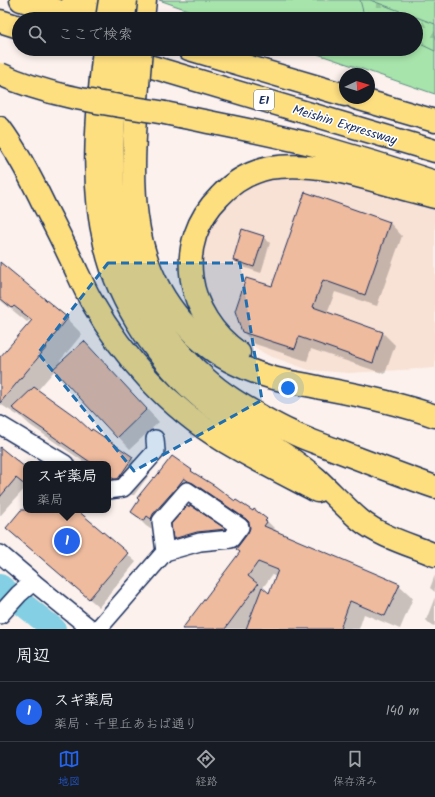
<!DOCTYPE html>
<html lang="ja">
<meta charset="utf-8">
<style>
body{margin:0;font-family:Kalam,"Klee One",sans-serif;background:#20242c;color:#f1f3f6}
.compass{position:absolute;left:339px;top:68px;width:36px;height:36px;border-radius:50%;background:#171b24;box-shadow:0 2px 6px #0003;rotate:86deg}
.you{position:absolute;left:288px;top:388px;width:14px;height:14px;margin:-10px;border:3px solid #fff;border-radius:50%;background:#1a73e8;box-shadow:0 0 0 6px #1a73e833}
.badge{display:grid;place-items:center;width:26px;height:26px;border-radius:50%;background:#2563eb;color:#fff;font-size:13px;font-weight:700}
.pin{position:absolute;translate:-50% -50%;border:2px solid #fff;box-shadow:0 1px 4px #0006}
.popup{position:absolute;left:23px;top:461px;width:88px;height:52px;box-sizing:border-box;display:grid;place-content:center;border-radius:8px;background:#171b24;filter:drop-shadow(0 1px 3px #0005);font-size:13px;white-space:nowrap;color:#9ea1a6}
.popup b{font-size:15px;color:#f1f3f6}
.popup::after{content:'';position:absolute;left:50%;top:100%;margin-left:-8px;border:8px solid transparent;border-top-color:#171b24}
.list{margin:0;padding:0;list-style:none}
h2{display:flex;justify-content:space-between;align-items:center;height:52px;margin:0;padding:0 16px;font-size:17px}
h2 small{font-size:13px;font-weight:400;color:#9ea1a6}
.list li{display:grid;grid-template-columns:26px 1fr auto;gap:12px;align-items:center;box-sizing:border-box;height:60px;padding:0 16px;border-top:1px solid #363941}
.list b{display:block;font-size:15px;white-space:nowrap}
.list p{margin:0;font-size:13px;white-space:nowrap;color:#9ea1a6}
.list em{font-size:13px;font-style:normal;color:#9ea1a6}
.icon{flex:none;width:22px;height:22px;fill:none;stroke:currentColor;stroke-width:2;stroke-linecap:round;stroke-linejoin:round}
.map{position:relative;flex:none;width:435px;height:629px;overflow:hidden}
.search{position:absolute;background:#171b24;box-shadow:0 2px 6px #0003;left:12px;right:12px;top:12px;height:44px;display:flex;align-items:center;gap:10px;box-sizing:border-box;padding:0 14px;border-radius:22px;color:#9ea1a6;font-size:15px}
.sheet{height:112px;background:#171b24}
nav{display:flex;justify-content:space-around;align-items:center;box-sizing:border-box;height:56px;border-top:1px solid #363941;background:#171b24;font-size:11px;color:#9ea1a6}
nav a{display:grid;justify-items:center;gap:2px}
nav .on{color:#2563eb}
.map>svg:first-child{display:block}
</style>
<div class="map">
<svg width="435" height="629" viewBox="0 0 435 629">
<defs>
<pattern id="forest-firs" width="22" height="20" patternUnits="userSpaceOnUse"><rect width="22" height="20" fill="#a7e4ab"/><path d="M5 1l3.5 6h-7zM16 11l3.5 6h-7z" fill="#8fc496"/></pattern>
</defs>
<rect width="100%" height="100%" fill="#fcf1ec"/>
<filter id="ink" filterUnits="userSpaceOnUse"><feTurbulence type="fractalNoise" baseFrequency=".025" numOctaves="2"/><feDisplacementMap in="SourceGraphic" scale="8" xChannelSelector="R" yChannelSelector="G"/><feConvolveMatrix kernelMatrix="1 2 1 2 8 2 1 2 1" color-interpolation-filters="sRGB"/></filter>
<g filter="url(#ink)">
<polygon fill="#f8e1d5" points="270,177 301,177 345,182 435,207 435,368 348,373 309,370 267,355 234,334 211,304 201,275 206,236 223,207 246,187"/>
<polygon fill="#a7e4ab" stroke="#618a84" points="159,0 435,0 435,94 303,49 416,49 416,19 214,19"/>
<polygon fill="url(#forest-firs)" stroke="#618a84" points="360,0 370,0 435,24 435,51 416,42 416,19 365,19"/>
<g fill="#0003" fill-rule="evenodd">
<polygon points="305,194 390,223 402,236 377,306 335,292 327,313 383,333 395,345 385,374 311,349 307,361 255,344 243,332 273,287"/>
<polygon points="263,237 270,243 261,273 240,266 234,260"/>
<polygon points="0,263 67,319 82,334 60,361 62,363 96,354 159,422 130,449 55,370 37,391 91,432 132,458 149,475 134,495 132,495 108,479 108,464 87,464 30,425 18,414 17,415 0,404 0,359 32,321 30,320 27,322 0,300"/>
<polygon points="0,457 26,469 26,487 0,516"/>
<path d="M172,458l63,45 31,17 14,14 119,51 14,13 -13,31 -36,-15 -5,15h-161l42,-77 9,-19 1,-8 -42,-29 -16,4 -6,6 3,3 1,-2 35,23 5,6 -49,9 -7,-6 -2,-17 -5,6 -9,6 -12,-8 -14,-14zM272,575l4,2 -6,17 -8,-5z"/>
<polygon points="26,505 26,510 75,510 127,554 136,562 99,607 16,537 7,528"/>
<polygon points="435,575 435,592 430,588"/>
<polygon points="435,597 435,626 431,625 426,620"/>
</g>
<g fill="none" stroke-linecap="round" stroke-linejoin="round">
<polyline stroke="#84cfe3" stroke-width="24" points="0,586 54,629"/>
</g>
<g fill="#eebb9f" stroke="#1b2f5e">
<polygon points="305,192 390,222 365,295 323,280 313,307 383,332 373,363 299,337 295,349 242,332 235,311 246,278 272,286"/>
<polygon points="242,229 264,236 254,267 233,260"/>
<polygon points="0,262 68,318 46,346 47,347 0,403 0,357 32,320 14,306 12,308 0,298"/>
<polygon points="84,341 147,409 117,438 53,369"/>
<polygon points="34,387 76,417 91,431 92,429 133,457 118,479 114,479 108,475 108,464 93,464 12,408"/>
<polygon points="0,447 26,468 26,486 16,478 0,497"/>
<polygon points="172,456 192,470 191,471 215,486 235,501 236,500 253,511 254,509 267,519 265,521 267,522 264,526 400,584 385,616 350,601 340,629 246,629 262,587 269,593 278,570 258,562 248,576 258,584 225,629 182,629 240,552 236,549 248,533 250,528 249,522 246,519 193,483 188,481 184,478 178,486 153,514 151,519 147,516 144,521 131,512 139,500 137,498 145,488 154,477 155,478"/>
<polygon points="190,505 226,529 197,532 173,539 171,524 187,506 189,507"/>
<polygon points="21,510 77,510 128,553 89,599 6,528"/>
</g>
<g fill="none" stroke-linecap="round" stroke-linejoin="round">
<g stroke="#1b2f5e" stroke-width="20">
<g id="minor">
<polyline points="0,425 65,464"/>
<polyline points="108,490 123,488 156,451 155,439"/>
<polyline points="0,554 33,582 91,629"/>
<polyline points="0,615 19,594 33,582"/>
<polyline points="98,629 165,552 200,542 231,539 240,527 187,491 161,521 165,552"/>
</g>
</g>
<g stroke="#1b2f5e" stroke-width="25">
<g id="highway">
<polyline points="21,0 86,19"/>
<polyline points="73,0 136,19"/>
<polyline points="143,19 145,0"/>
<polyline points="0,21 19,27"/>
<polyline points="189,49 345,95"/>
<polyline points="122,58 435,151"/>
<path d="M101,78c-5,54 -9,112 4,166 13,60 54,119 101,158 27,23 59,38 88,59 7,5 15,11 22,17 15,14 29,29 44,42 21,17 51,25 75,35"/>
<path d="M117,82c-4,45 -8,89 -1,133 8,60 43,122 88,162 18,17 39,29 60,41 9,5 18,10 27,14 13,7 28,11 42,17 34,13 68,26 102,38"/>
<path d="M138,85c-5,83 -15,169 44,236 6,7 12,14 19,20 19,17 45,29 69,36 16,5 35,7 51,11 38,7 77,15 114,28"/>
<polyline points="356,98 435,121"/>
<path d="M165,113c51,11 103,20 153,33 39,11 78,23 117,36"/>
<path d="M0,128c18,24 32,52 45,79 11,21 22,43 32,65 5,10 9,20 15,30 31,55 77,106 132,139 30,18 62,34 93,50"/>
<path d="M239,353c-53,-37 -67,-110 -19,-157 13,-14 31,-24 49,-28 57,-9 112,17 166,29"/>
</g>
</g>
<use href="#minor" stroke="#fff" stroke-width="17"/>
<use href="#highway" stroke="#fedf80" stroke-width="22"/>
<g stroke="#1b2f5e" stroke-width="25" stroke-linecap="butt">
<g id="highway-bridge">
<polyline points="107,19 110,0"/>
<polyline points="124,19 126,0"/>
<path d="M0,74c52,24 110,30 165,39"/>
<polyline points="101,78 104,49"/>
<polyline points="117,82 120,49"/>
<polyline points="138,85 141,49"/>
</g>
</g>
<use href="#highway-bridge" stroke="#fedf80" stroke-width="22"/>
</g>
</g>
<path fill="#1f6fb2" fill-opacity="0.2" stroke="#1f6fb2" stroke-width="3" stroke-dasharray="8 5" stroke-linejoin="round" d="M108,263h132l22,137 -128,71 -96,-118z"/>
<g text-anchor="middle" stroke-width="3" stroke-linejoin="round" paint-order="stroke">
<rect fill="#fff" stroke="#5f6d8e" stroke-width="1" x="254" y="90" width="20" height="20" rx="3"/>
<g font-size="12" font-weight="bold" fill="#1b2f5e">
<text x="264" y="104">E1</text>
</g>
<g font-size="13" fill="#1b2f5e" stroke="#fff">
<text transform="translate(345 124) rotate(17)" y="5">Meishin Expressway</text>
</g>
</g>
</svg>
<svg class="compass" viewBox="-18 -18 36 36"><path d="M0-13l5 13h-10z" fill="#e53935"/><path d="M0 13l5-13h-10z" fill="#9ea1a6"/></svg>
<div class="you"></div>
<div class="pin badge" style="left:67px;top:541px">1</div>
<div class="popup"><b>スギ薬局</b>薬局</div>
<div class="search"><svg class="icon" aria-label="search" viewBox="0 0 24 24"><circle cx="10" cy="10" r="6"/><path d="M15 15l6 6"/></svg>ここで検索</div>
</div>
<section class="sheet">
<h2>周辺<small></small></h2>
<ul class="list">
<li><span class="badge">1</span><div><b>スギ薬局</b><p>薬局 · 千里丘あおば通り</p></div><em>140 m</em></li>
</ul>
</section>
<nav>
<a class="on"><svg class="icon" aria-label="map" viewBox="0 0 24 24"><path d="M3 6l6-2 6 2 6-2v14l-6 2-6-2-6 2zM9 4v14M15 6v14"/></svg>地図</a>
<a><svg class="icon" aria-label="directions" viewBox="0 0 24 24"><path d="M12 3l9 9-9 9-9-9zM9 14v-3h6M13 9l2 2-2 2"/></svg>経路</a>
<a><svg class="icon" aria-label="saved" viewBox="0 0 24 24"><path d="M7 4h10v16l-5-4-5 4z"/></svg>保存済み</a>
</nav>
